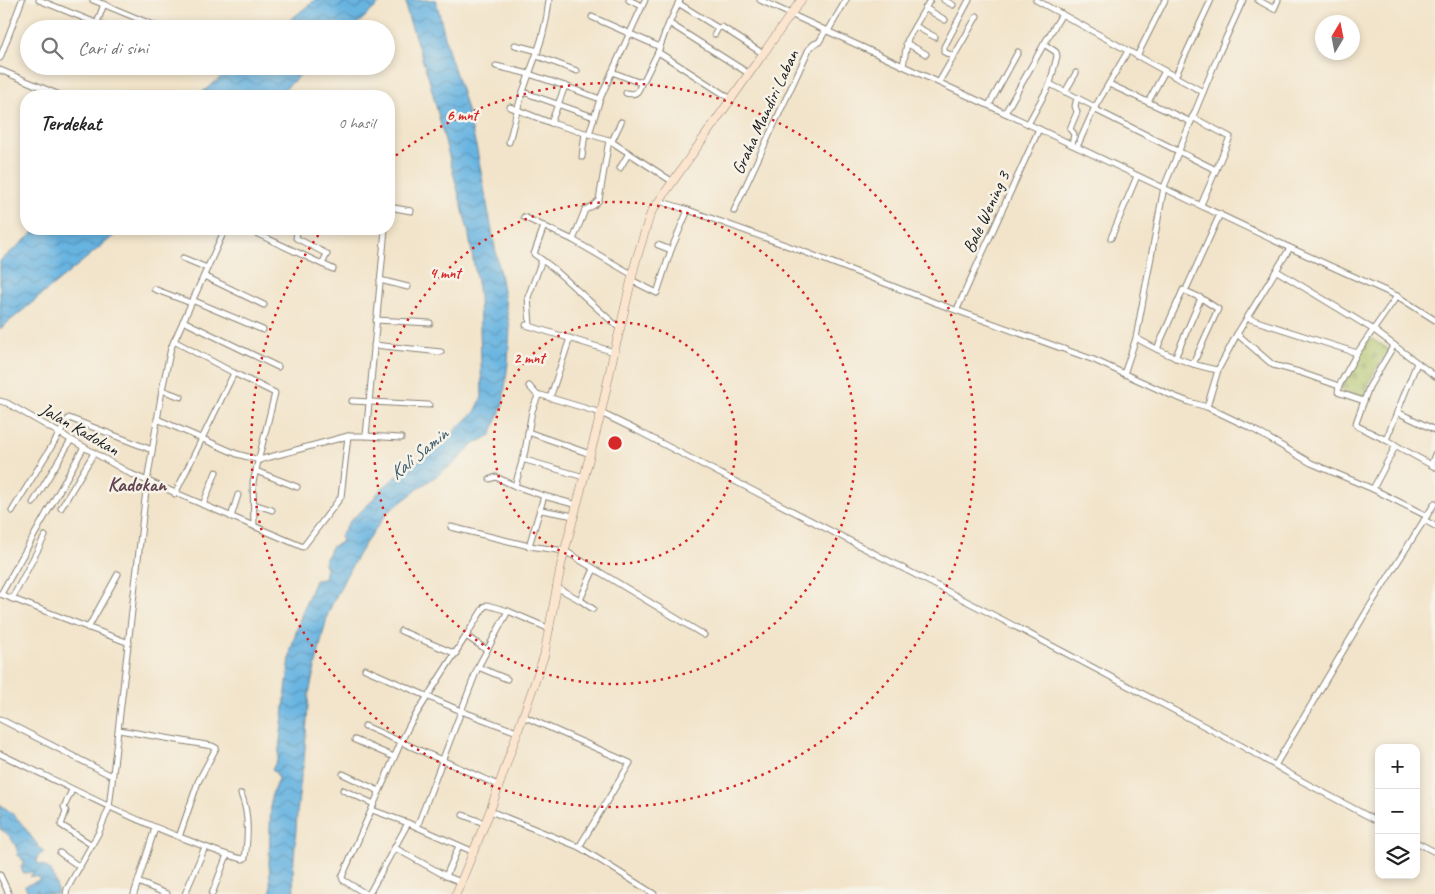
<!DOCTYPE html>
<html lang="id">
<meta charset="utf-8">
<style>
body{margin:0;font-family:Caveat,sans-serif;background:#f6f6f6;color:#222}
.controls{position:absolute;right:15px;bottom:15px;display:grid;overflow:hidden;border-radius:10px;box-shadow:0 2px 8px #0003}
.controls button{width:45px;height:45px;display:grid;place-items:center;padding:0;border:0;border-bottom:1px solid #e0e0e0;background:#fff;color:#222;font:25px sans-serif}
.compass{position:absolute;left:1315px;top:15px;width:45px;height:45px;border-radius:50%;background:#fff;box-shadow:0 2px 8px #0003;rotate:10deg}
.list{margin:0;padding:0;list-style:none}
h2{display:flex;justify-content:space-between;align-items:center;height:65px;margin:0;padding:0 20px;font-size:21px}
h2 small{font-size:16px;font-weight:400;color:#767676}
.icon{flex:none;width:28px;height:28px;fill:none;stroke:currentColor;stroke-width:2;stroke-linecap:round;stroke-linejoin:round}
.map{position:relative;flex:none;width:1435px;height:894px;overflow:hidden}
.search{position:absolute;background:#fff;box-shadow:0 2px 8px #0003;left:20px;top:20px;width:375px;height:55px;display:flex;align-items:center;gap:12px;box-sizing:border-box;padding:0 18px;border-radius:28px;color:#767676;font-size:19px}
.panel{position:absolute;background:#fff;box-shadow:0 2px 8px #0003;left:20px;top:90px;width:375px;height:145px;border-radius:20px}
.map>svg:first-child{display:block}
</style>
<div class="map">
<svg width="1435" height="894" viewBox="0 0 1435 894">
<defs>
<pattern id="cemetery-stones" width="16" height="16" patternUnits="userSpaceOnUse" patternTransform="scale(1.25)"><rect width="16" height="16" fill="#acc064"/><path d="M2 7V4a2 2 0 0 1 4 0v3zM10 15v-3a2 2 0 0 1 4 0v3z" fill="#93a456"/></pattern>
<pattern id="water-waves" width="16" height="10" patternUnits="userSpaceOnUse" patternTransform="scale(1.25)"><rect width="16" height="10" fill="#68b4e1"/><path d="M0 5q4-4 8 0t8 0" fill="none" stroke="#5592b6"/></pattern>
</defs>
<rect width="100%" height="100%" fill="#f7f3e8"/>
<filter id="ink" filterUnits="userSpaceOnUse"><feTurbulence type="fractalNoise" baseFrequency=".02" numOctaves="2"/><feDisplacementMap in="SourceGraphic" scale="10" xChannelSelector="R" yChannelSelector="G"/><feConvolveMatrix kernelMatrix="1 2 1 2 8 2 1 2 1" color-interpolation-filters="sRGB"/></filter>
<filter id="wash" filterUnits="userSpaceOnUse"><feTurbulence type="fractalNoise" baseFrequency=".0096" numOctaves="4" result="noise"/><feDisplacementMap in="SourceGraphic" scale="20" xChannelSelector="R" yChannelSelector="G"/><feGaussianBlur stdDeviation="1.12" result="paint"/><feColorMatrix in="noise" values="0 0 0 0 0 0 0 0 0 0 0 0 0 0 0 0 0 1.4 0 .05"/><feComposite in="paint" operator="in"/></filter>
<g filter="url(#wash)">
<rect width="100%" height="100%" fill="#f2e4ca"/>
<polygon fill="url(#cemetery-stones)" stroke="#646e40" points="1370,338 1389,349 1373,374 1363,398 1340,390 1356,359"/>
<g fill="url(#water-waves)" stroke="#42687e">
<polygon points="315,0 383,0 352,29 279,29"/>
<polygon points="406,0 436,0 449,53 464,99 477,150 510,328 508,363 503,404 491,435 471,446 455,463 423,485 388,512 364,545 346,576 328,613 309,693 304,762 301,776 297,815 293,873 294,894 271,894 269,863 271,797 278,779 277,774 272,770 278,758 291,649 302,613 315,580 324,579 326,568 324,563 331,547 340,543 342,540 340,537 349,522 371,502 380,490 408,467 425,458 475,412 482,397 479,294 468,230 429,79 407,13"/>
<polygon points="234,66 310,66 277,96 198,96"/>
<polygon points="38,229 122,229 0,329 0,261"/>
<path d="M0,805c23,13 27,30 44,47l-6,4 -1,7c4,2 9,3 12,6 4,4 9,19 8,25h-18l-2,-2 1,-3 -6,5 -4,-1 -3,-7 14,-6v-3l-9,-1 5,-4 -12,1 -2,-6 4,-7h-3l-2,-5 -2,1c0,-10 -9,-23 -18,-27z"/>
</g>
</g>
<g filter="url(#ink)">
<g fill="none" stroke-linecap="round" stroke-linejoin="round">
<g stroke="#878073" stroke-width="7">
<g id="street">
<polyline points="39,0 111,29"/>
<polyline points="93,0 163,29"/>
<polyline points="629,0 642,6"/>
<polyline points="760,0 1005,113 1286,246 1397,296 1435,320"/>
<polyline points="944,0 953,5"/>
<polyline points="1036,0 1203,92"/>
<polyline points="1258,0 1274,9 1278,0"/>
<polyline points="678,3 718,28"/>
<polyline points="925,8 945,20"/>
<polyline points="592,17 660,47"/>
<polyline points="97,23 104,4"/>
<polyline points="669,23 748,73"/>
<polyline points="915,26 935,37"/>
<polyline points="828,31 846,0"/>
<polyline points="715,34 718,28 722,27 762,53"/>
<polyline points="906,43 926,54"/>
<polyline points="1044,44 1062,14"/>
<polyline points="515,45 538,51"/>
<polyline points="658,52 731,99"/>
<polyline points="537,56 577,71"/>
<polyline points="953,56 944,52 944,47 969,0"/>
<polyline points="1137,56 1165,0"/>
<polyline points="0,58 22,0"/>
<polyline points="496,66 529,74 565,86"/>
<polyline points="903,66 908,38 930,0"/>
<polyline points="0,70 62,96"/>
<polyline points="612,72 645,0"/>
<polyline points="1175,77 1211,0"/>
<polyline points="939,82 977,16"/>
<polyline points="1109,84 1191,122"/>
<polyline points="523,92 594,117"/>
<polyline points="1065,92 1076,73"/>
<path d="M626,93c11,3 13,-2 16,-12"/>
<polyline points="1148,102 1165,71"/>
<polyline points="989,105 1018,52"/>
<polyline points="510,107 551,123 609,140 673,182"/>
<polyline points="1094,109 1216,170"/>
<polyline points="1005,113 1044,44 1056,52 1057,56 1050,84"/>
<polyline points="1192,117 1230,137 1201,205"/>
<polyline points="551,123 565,86 600,99"/>
<polyline points="1028,124 1050,84 1095,107"/>
<polyline points="589,134 600,99 612,72 638,82 644,80 658,52 666,30 680,0"/>
<polyline points="612,141 621,122"/>
<path d="M509,142c5,-19 9,-38 16,-56 11,-32 21,-52 24,-86"/>
<polyline points="1072,145 1074,134 1070,129 1077,112 1075,106 1077,98"/>
<polyline points="1077,147 1095,107 1128,51"/>
<polyline points="582,157 585,133"/>
<polyline points="620,168 629,153"/>
<polyline points="389,207 411,211"/>
<polyline points="688,210 802,251 936,303 1094,360 1171,395 1189,402 1207,407 1251,428 1311,463 1373,489"/>
<polyline points="734,211 809,49 814,44 819,42 826,30"/>
<polyline points="524,217 573,240 633,275"/>
<polyline points="544,226 534,254 553,268 620,329"/>
<polyline points="247,229 322,264 327,254 296,238 297,231 292,229"/>
<polyline points="1111,238 1137,176"/>
<polyline points="573,240 585,210 594,205 599,200 609,140"/>
<polyline points="658,245 671,250"/>
<polyline points="1290,248 1237,334 1273,365 1299,372 1339,386"/>
<polyline points="183,258 207,268"/>
<polyline points="322,264 333,269"/>
<polyline points="1277,271 1374,330 1435,376"/>
<polyline points="204,276 264,305"/>
<polyline points="380,280 408,287"/>
<polyline points="631,280 657,293 671,250 688,210 659,201"/>
<polyline points="1187,287 1220,214"/>
<polyline points="154,289 191,303"/>
<polyline points="192,300 263,330"/>
<polyline points="958,307 1039,129"/>
<polyline points="1247,318 1357,353"/>
<polyline points="376,320 430,323"/>
<polyline points="183,321 278,367"/>
<polyline points="526,325 614,352"/>
<polyline points="530,326 528,297 542,260"/>
<path d="M1136,338c26,15 52,27 82,32"/>
<polyline points="174,341 234,373 275,393 253,482 254,526"/>
<polyline points="374,345 441,352"/>
<polyline points="1157,349 1183,290 1201,298 1175,358"/>
<polyline points="1417,363 1386,440 1435,467"/>
<polyline points="1193,364 1218,309 1201,298"/>
<polyline points="1124,374 1136,338 1164,187 1220,51 1243,0"/>
<polyline points="529,386 538,396 541,395 601,413 636,430 999,618 1240,745 1302,781 1379,822"/>
<polyline points="162,390 181,397"/>
<polyline points="538,396 532,411 525,451 515,486 544,496"/>
<polyline points="550,398 570,338"/>
<polyline points="0,401 7,403 131,474 303,547 341,497 348,436"/>
<polyline points="352,401 429,405"/>
<polyline points="1364,401 1340,393 1338,392 1339,386 1357,353 1397,296"/>
<polyline points="1207,407 1218,370 1237,334"/>
<polyline points="1397,412 1435,430"/>
<polyline points="157,419 237,454 259,460 348,436 366,436 385,229"/>
<polyline points="528,432 590,454"/>
<polyline points="366,436 401,438"/>
<polyline points="1386,440 1357,426 1356,423 1369,387 1394,345"/>
<polyline points="1396,445 1373,489 1427,516"/>
<polyline points="522,459 584,477"/>
<polyline points="1431,465 1435,454"/>
<polyline points="256,471 297,487"/>
<polyline points="490,479 496,477 515,486"/>
<polyline points="175,494 234,373"/>
<polyline points="33,503 71,440"/>
<polyline points="254,504 272,510"/>
<polyline points="203,505 216,472"/>
<polyline points="61,508 94,453"/>
<polyline points="541,510 574,516"/>
<polyline points="12,511 69,418 152,450"/>
<polyline points="231,517 238,495"/>
<polyline points="1424,520 1435,526"/>
<polyline points="451,527 529,546 565,551 704,635"/>
<polyline points="529,546 544,496 577,505"/>
<polyline points="556,587 580,600 593,609"/>
<polyline points="0,594 129,643"/>
<polyline points="1,594 84,447"/>
<polyline points="12,599 45,536"/>
<polyline points="580,600 594,569"/>
<polyline points="88,628 118,574"/>
<polyline points="401,631 456,654"/>
<polyline points="466,636 484,607 487,605 508,611"/>
<polyline points="478,667 507,679"/>
<polyline points="365,669 461,711 517,732"/>
<polyline points="523,716 630,763 579,847"/>
<polyline points="0,719 112,776"/>
<polyline points="365,726 498,785"/>
<polyline points="119,730 212,746 216,748 198,782 179,837"/>
<polyline points="355,740 394,757"/>
<path d="M0,754c62,29 121,61 185,85 19,7 38,16 58,20l2,-1c3,-20 4,-46 -4,-64"/>
<polyline points="1276,764 1368,609 1435,503"/>
<polyline points="343,774 379,791"/>
<polyline points="72,790 64,807 66,811 61,825 92,845"/>
<polyline points="343,790 374,804"/>
<polyline points="372,810 408,823"/>
<polyline points="490,811 579,847 654,894"/>
<polyline points="463,815 484,823"/>
<polyline points="417,827 474,852"/>
<polyline points="1416,842 1435,852"/>
<polyline points="395,848 446,876 461,882"/>
<polyline points="60,853 80,867"/>
<polyline points="0,875 9,894"/>
<polyline points="446,876 459,846"/>
<polyline points="138,882 167,894"/>
<polyline points="66,894 67,889 99,832 109,808 147,482 162,390 171,348 225,229"/>
<polyline points="134,894 155,828"/>
<polyline points="185,894 205,847"/>
<polyline points="212,894 227,855"/>
<polyline points="366,894 343,880 342,877 401,742 410,724 466,636 487,650"/>
<polyline points="369,894 408,823 417,827 478,667 508,611 550,629"/>
</g>
</g>
<g stroke="#878073" stroke-width="9">
<polyline id="secondary" points="456,894 490,811 544,656 561,565 601,413 614,352 620,329 635,264 649,218 652,211 801,0"/>
</g>
<use href="#street" stroke="#fff" stroke-width="5"/>
<use href="#secondary" stroke="#fce5cf" stroke-width="8"/>
</g>
</g>
<g fill="none" stroke="#d62828" stroke-width="2.5" stroke-dasharray="2.5 5">
<circle cx="615" cy="443" r="121"/>
<circle cx="615" cy="443" r="241"/>
<path d="M390 160A362 362 0 1 1 322 230"/>
</g>
<g text-anchor="middle" stroke-width="5" stroke-linejoin="round" paint-order="stroke">
<g font-size="18" fill="#1c1c1c" stroke="#f7f3e8">
<text transform="translate(765 112) rotate(-65)" y="6">Graha Mandiri Laban</text>
<text transform="translate(986 212) rotate(-65)" y="6">Bale Wening 3</text>
<text transform="translate(80 429) rotate(30)" y="6">Jalan Kadokan</text>
</g>
<g font-size="19" font-style="italic" fill="#3a596b" stroke="#f7f3e8">
<text transform="translate(418 453) rotate(-40)" y="7">Kali Samin</text>
</g>
<g font-size="20" font-weight="bold" fill="#624550" stroke="#f7f3e8">
<text x="137" y="491">Kadokan</text>
</g>
</g>
<circle cx="615" cy="443" r="8" fill="#d62828" stroke="#f7f3e8" stroke-width="2.5"/>
<g font-size="15" text-anchor="middle" font-weight="bold" fill="#d62828" stroke="#f7f3e8" stroke-width="5" stroke-linejoin="round" paint-order="stroke">
<text x="462" y="120">6 mnt</text>
<text x="445" y="278">4 mnt</text>
<text x="529" y="363">2 mnt</text>
</g>
</svg>
<div class="controls">
<button>+</button>
<button>−</button>
<button><svg class="icon" aria-label="layers" viewBox="0 0 24 24"><path d="M12 4l9 5-9 5-9-5zM3 14l9 5 9-5"/></svg></button>
</div>
<svg class="compass" viewBox="-18 -18 36 36"><path d="M0-13l5 13h-10z" fill="#e53935"/><path d="M0 13l5-13h-10z" fill="#767676"/></svg>
<div class="search"><svg class="icon" aria-label="search" viewBox="0 0 24 24"><circle cx="10" cy="10" r="6"/><path d="M15 15l6 6"/></svg>Cari di sini</div>
<section class="panel">
<h2>Terdekat<small>0 hasil</small></h2>
<ul class="list">
</ul>
</section>
</div>
